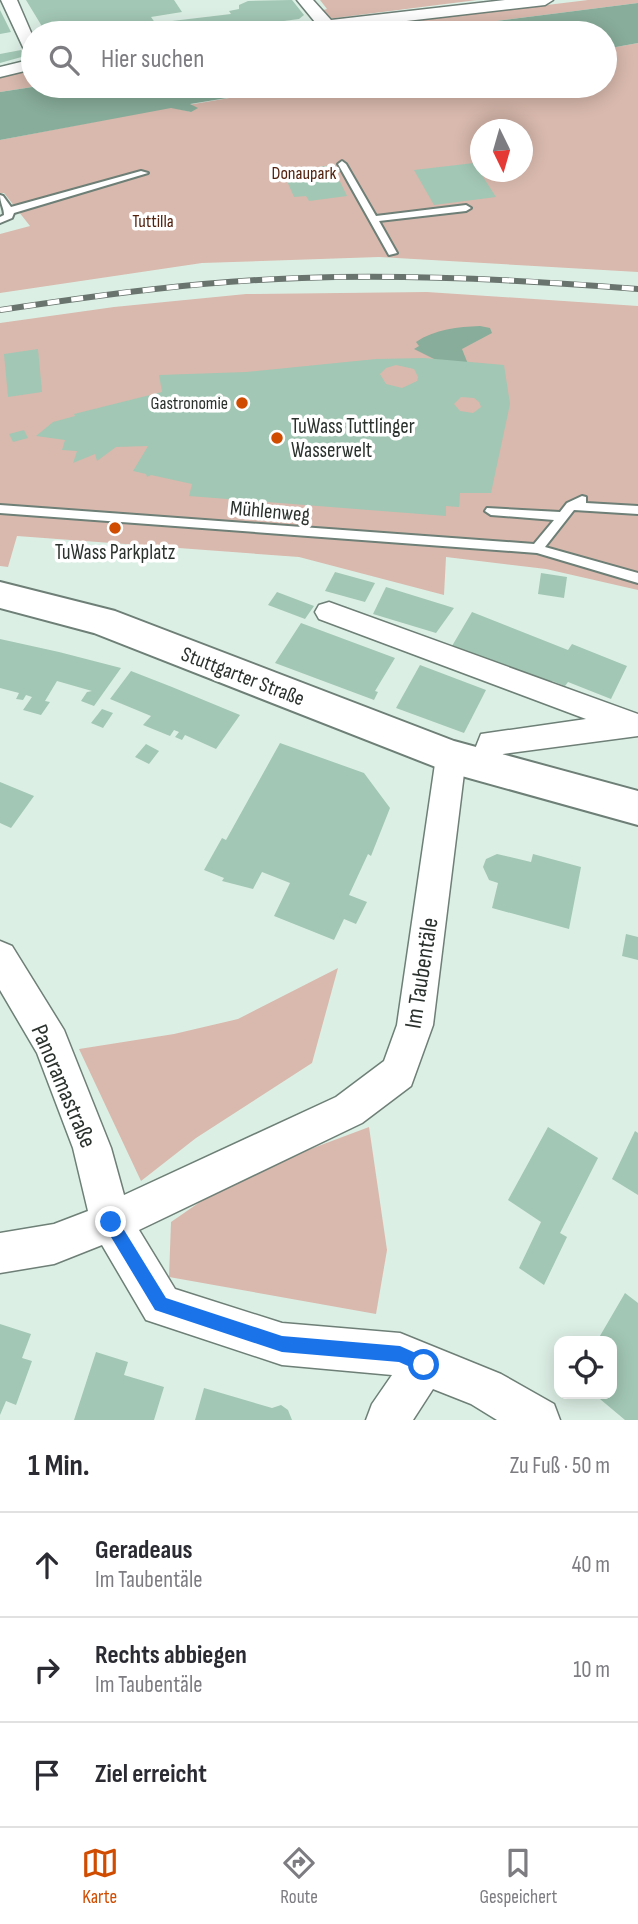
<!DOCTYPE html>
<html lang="de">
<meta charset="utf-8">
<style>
body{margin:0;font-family:"Sofia Sans Condensed",sans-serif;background:#f2f2f3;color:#2b2b33}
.controls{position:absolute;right:21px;bottom:21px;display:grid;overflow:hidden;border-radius:14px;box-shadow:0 4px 18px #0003}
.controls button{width:63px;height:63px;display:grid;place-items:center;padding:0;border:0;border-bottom:2px solid #e1e1e2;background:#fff;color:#2b2b33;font:35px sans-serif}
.compass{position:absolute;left:470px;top:119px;width:63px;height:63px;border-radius:50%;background:#fff;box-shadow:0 4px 18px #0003;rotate:175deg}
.stop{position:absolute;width:21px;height:21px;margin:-16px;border:5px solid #1a73e8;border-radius:50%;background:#fff}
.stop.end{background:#1a73e8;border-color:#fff;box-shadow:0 2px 7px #0008}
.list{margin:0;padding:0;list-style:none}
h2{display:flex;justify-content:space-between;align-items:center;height:91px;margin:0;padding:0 28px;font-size:30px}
h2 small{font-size:23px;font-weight:400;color:#7c7c81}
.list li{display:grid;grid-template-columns:46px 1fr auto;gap:21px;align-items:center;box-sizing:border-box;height:105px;padding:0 28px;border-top:2px solid #e1e1e2}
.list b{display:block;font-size:26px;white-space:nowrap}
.list p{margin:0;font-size:23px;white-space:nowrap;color:#7c7c81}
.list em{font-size:23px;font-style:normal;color:#7c7c81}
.icon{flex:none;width:38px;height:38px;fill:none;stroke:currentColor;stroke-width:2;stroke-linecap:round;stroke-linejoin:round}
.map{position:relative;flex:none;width:638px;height:1420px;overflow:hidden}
.search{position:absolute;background:#fff;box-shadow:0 4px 18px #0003;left:21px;right:21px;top:21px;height:77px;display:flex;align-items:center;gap:18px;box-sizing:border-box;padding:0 24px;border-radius:38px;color:#7c7c81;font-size:26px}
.sheet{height:406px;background:#fff}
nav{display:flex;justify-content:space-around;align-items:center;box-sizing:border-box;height:98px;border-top:2px solid #e1e1e2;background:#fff;font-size:19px;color:#7c7c81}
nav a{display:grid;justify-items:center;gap:4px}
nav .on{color:#d04c00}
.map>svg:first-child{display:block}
</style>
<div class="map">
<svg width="638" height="1420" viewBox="0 0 638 1420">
<rect width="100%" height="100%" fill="#dcefe5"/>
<g fill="#d9b9ad" fill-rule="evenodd">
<polygon points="320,0 477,0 327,19 320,11 327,9"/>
<polygon points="588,0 638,0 638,3 403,33 316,33"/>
<path d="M638,43v229l-259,-15 -177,6 -202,30v-59l30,-8 -26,-33h-4v-53l171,-33 20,5 -3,-7 112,-19h305v-37zM480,130h42v42h-42z"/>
<polygon points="33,69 33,86 39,86 0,92 0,77"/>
<polygon points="427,292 638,306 638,590 546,569 446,557 444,595 299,557 17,536 8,567 0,566 0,323 114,307 246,294"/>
<polygon points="338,968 312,1063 196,1138 141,1181 79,1049 174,1034 238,1019"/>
<polygon points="369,1127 387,1250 376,1314 169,1277 171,1222 236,1177"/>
</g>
<g fill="#88ad9a">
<polygon points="638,3 638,43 605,49 605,33 403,33"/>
<polygon points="39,86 300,86 190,104 198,108 191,112 171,108 0,140 0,92"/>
<path d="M480,326l10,2 2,5 -30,16 6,15 -32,-4 -22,-11 5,-3 -3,-4c19,-13 42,-15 64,-16z"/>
</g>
<g fill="#a2c7b4" fill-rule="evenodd">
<polygon points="26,0 174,0 182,12 151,17 158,27 123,33 46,33"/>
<polygon points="292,0 304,15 299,19 192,33 178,33 172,21 231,14 229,11 239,9 239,5 248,1"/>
<polygon points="0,10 11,32 0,34"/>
<polygon points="21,50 25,56 0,63 0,54"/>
<polygon points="474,163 496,197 434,205 414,170"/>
<polygon points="332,165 347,196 309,201 306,196 294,197 283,172"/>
<polygon points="38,349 42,392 8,397 4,354"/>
<path d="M424,358l80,7 6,39 -19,89h-31l-1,14 -13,-1v10l-257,-20 3,-12 -41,-9 -4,2 -1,-3 -13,-3 15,-25 -32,1 -19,14 -2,-7 -22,9 4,-12 -15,-1 3,-10 -29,-4 17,-14 22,-6 -1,-2 88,-22 -3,-17 87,-3 130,-13zM396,365l18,4 4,8 -1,4 -15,7 -16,-4 -6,-10 6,-6zM461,397l13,1 5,4 2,5 -8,6 -13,-2 -6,-7z"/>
<polygon points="24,430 28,438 13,442 9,434"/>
<polygon points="335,572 375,583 365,602 325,591"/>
<polygon points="541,573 567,577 564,598 538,594"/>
<polygon points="386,587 454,608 436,633 373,614"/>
<polygon points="277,592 314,606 305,619 268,605"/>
<polygon points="472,612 568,650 572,644 627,666 611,699 568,682 565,686 552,681 549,685 452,646"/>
<polygon points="301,623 395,658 375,691 378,692 374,700 275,663"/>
<polygon points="0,639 59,652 121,668 94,706 81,701 87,692 92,691 57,681 45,701 50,702 41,715 23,710 32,697 26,695 23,700 16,699 19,693 0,688"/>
<polygon points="420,665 486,690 464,733 396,708"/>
<polygon points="131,671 172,687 240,715 216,749 185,735 182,740 175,737 179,732 174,730 170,736 143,725 151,716 110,699"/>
<polygon points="102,709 113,713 103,728 91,723"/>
<polygon points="280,743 364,773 390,808 371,856 368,854 349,895 367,902 356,924 344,919 334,940 274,916 290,883 262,872 253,889 222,881 224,878 204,870 222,838 226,840"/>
<polygon points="146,744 159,751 149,764 135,757"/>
<polygon points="0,782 34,796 11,828 0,823"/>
<polygon points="497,854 531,862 533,854 581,867 569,929 492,908 498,883 489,880 483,867 486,859"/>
<polygon points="626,934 638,937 638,960 622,956"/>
<polygon points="548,1127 598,1158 560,1233 567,1237 544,1285 519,1268 541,1222 508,1200"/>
<polygon points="635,1131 638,1133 638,1195 612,1179"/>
<polygon points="625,1293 638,1303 638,1420 625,1420 594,1394 612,1394 612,1341 597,1341"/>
<polygon points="0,1324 31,1334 22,1358 32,1361 16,1405 6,1401 0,1415"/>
<polygon points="96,1352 128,1362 124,1375 164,1387 154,1420 74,1420"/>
<polygon points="204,1388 272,1408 281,1405 288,1410 292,1420 195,1420"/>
</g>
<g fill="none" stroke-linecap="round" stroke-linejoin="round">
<g stroke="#6d7f76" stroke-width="4">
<g id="lane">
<polygon points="342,161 346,164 376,216 466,205 471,208 466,211 379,221 397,253 389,255 338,164"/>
<path d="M141,171l7,2 -134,40 -2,5 -12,5v-6l4,-2c0,-7 -4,-12 -4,-20l3,1 8,11z"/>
<polygon points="582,496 586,497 586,503 638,506 638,514 574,510 545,547 638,573 638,583 537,553 0,513 0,505 534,544 554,520 491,515 485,511 487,508 560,512 567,503"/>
</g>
</g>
<g stroke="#6d7f76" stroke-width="3">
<g id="street">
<polygon points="1,0 17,0 33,37 33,69 0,77 0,67 29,60"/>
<polygon points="297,0 313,0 331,20 505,0 553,0 545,5 303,33 256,33 264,28 315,22"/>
<polygon points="329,602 638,714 638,736 503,754 495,773 484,777 473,773 469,764 481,734 586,719 319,619 315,612 319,605"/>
<polygon points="451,744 462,748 466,757 433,1025 411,1086 362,1123 139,1230 175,1289 282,1323 400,1333 501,1374 554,1404 560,1420 497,1420 471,1404 433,1389 413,1420 366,1420 372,1404 392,1375 282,1365 146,1320 102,1245 54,1264 0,1273 0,1233 54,1224 88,1211 73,1148 37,1053 0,990 0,941 12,946 64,1030 111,1148 124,1195 336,1097 384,1061 397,1025 436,757 440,748"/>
</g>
</g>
<g stroke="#6d7f76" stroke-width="4">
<polygon id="secondary" points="0,582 115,611 454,741 638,791 638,825 451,773 94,633 0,608"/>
</g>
<use href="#lane" fill="#fff" fill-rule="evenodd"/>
<use href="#street" fill="#fff" fill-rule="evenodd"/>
<use href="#secondary" fill="#fff" fill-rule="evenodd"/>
<g stroke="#69746e" stroke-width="6">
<path id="rail" d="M0,310c100,-15 201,-29 302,-32 112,-4 224,2 336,11"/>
</g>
<use href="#rail" stroke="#fff" stroke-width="4.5" stroke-dasharray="12" stroke-linecap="butt"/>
</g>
<polygon fill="#1a73e8" points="111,1214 116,1217 166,1298 282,1336 400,1346 429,1359 432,1365 429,1370 424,1373 399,1362 282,1352 155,1310 105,1227 103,1222 105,1217"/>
<g fill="#d04c00" stroke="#fff" stroke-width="2.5">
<circle cx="242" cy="403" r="7"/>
<circle cx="277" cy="438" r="7"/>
<circle cx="115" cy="528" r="7"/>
</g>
<g text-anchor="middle" stroke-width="7" stroke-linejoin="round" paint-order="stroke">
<g font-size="18" fill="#52220f" stroke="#fff">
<text x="304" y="179">Donaupark</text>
<text x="153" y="227">Tuttilla</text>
</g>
<g font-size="18" fill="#2b322e" stroke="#fff" text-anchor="end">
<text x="228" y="409">Gastronomie</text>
</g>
<g font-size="21" fill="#2b322e" stroke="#fff" text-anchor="start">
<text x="291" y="433">TuWass Tuttlinger<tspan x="291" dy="24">Wasserwelt</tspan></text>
<text x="115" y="559" text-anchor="middle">TuWass Parkplatz</text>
</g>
<g font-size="21" fill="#2b322e" stroke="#fff">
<text transform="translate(270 511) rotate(5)" y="7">Mühlenweg</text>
<text transform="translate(243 676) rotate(21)" y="7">Stuttgarter Straße</text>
</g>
<g font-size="24" fill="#2b322e" stroke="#fff">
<text transform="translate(421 973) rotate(-81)" y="8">Im Taubentäle</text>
<text transform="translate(64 1086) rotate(67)" y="8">Panoramastraße</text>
</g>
</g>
</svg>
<div class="controls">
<button><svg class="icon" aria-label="locate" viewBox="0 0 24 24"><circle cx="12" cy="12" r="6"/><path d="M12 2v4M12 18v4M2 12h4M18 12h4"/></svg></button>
</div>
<svg class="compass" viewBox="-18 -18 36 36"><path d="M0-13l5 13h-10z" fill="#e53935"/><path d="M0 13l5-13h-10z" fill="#7c7c81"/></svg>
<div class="stop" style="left:424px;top:1365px"></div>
<div class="stop end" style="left:111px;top:1222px"></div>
<div class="search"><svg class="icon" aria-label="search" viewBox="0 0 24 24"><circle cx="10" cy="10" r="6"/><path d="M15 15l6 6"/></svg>Hier suchen</div>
</div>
<section class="sheet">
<h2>1 Min.<small>Zu Fuß · 50 m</small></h2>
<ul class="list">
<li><svg class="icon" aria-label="ahead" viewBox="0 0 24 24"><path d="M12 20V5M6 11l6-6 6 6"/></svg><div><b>Geradeaus</b><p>Im Taubentäle</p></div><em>40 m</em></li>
<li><svg class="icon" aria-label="right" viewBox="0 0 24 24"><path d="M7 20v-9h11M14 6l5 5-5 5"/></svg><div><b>Rechts abbiegen</b><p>Im Taubentäle</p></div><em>10 m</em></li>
<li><svg class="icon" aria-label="arrive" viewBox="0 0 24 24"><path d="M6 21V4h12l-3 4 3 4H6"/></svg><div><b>Ziel erreicht</b></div></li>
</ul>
</section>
<nav>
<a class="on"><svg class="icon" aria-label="map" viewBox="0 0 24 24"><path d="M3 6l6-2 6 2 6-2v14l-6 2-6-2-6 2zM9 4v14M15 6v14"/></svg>Karte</a>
<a><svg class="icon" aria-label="directions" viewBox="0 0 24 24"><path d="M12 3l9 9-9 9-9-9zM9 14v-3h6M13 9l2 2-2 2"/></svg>Route</a>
<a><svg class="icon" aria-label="saved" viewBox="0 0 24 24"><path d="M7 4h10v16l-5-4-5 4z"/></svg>Gespeichert</a>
</nav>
